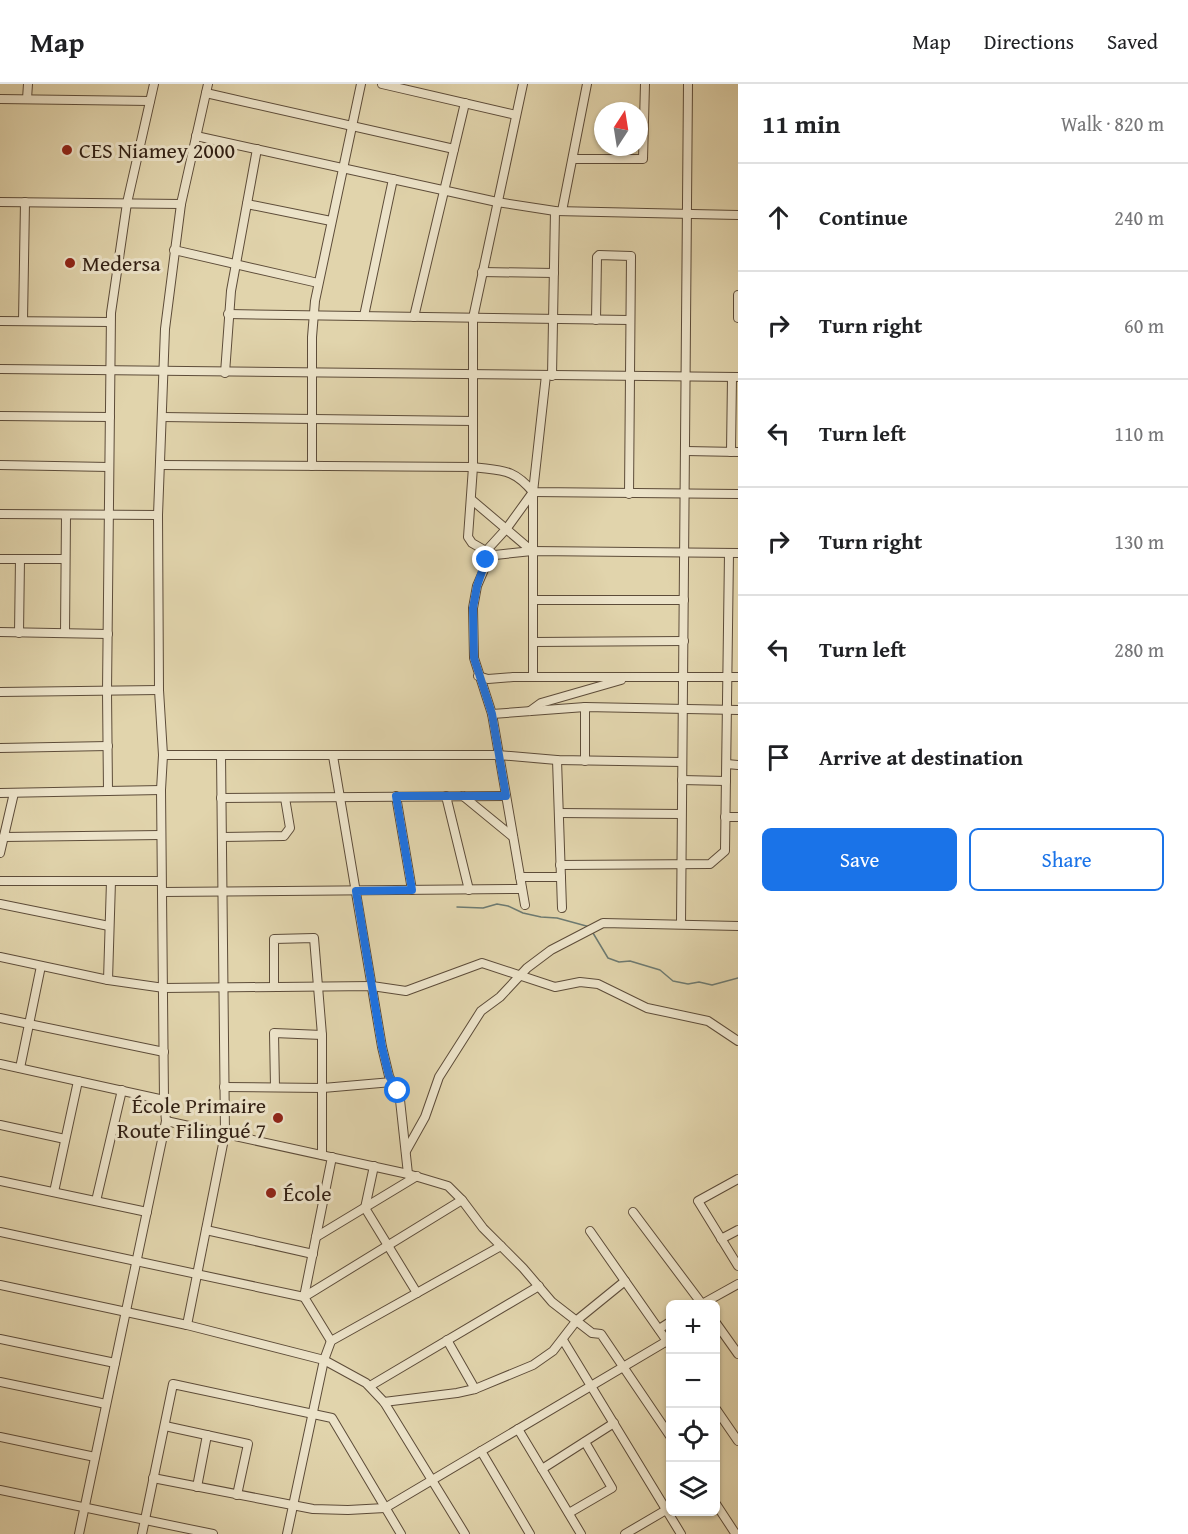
<!DOCTYPE html>
<meta charset="utf-8">
<style>
body{margin:0;font-family:"Gentium Book Plus",serif;background:#f6f6f6;color:#202124}
.controls{position:absolute;right:18px;bottom:18px;display:grid;overflow:hidden;border-radius:9px;box-shadow:0 2px 4px #0004}
.controls button{width:54px;height:54px;display:grid;place-items:center;padding:0;border:0;border-bottom:2px solid #e0e0e0;background:#fff;color:#202124;font:30px sans-serif}
.compass{position:absolute;left:594px;top:18px;width:54px;height:54px;border-radius:50%;background:#fff;box-shadow:0 2px 4px #0004;rotate:12deg}
.stop{position:absolute;width:18px;height:18px;margin:-14px;border:4px solid #1a73e8;border-radius:50%;background:#fff}
.stop.end{background:#1a73e8;border-color:#fff;box-shadow:0 2px 6px #0008}
.list{margin:0;padding:0;list-style:none}
h2{display:flex;justify-content:space-between;align-items:center;height:78px;margin:0;padding:0 24px;font-size:26px}
h2 small{font-size:20px;font-weight:400;color:#757577}
.list li{display:grid;grid-template-columns:39px 1fr auto;gap:18px;align-items:center;box-sizing:border-box;height:108px;padding:0 24px;border-top:2px solid #e0e0e0}
.list b{display:block;font-size:22px;white-space:nowrap}
.list em{font-size:20px;font-style:normal;color:#757577}
.actions{display:flex;gap:12px;padding:18px 24px}
.actions a{flex:1;padding:14px 0;border:2px solid #1a73e8;border-radius:9px;text-align:center;font-size:21px;color:#1a73e8}
.actions .main{background:#1a73e8;color:#fff}
.icon{flex:none;width:33px;height:33px;fill:none;stroke:currentColor;stroke-width:2;stroke-linecap:round;stroke-linejoin:round}
.map{position:relative;flex:none;width:738px;height:1450px;overflow:hidden}
header{display:flex;align-items:center;gap:36px;box-sizing:border-box;height:84px;padding:0 30px;background:#fff;border-bottom:2px solid #e0e0e0}
header strong{font-size:28px}
nav{display:flex;gap:33px;margin-inline-start:auto;font-size:21px}
main{display:flex}
aside{flex:1;background:#fff}
.map>svg:first-child{display:block}
</style>
<header>
<strong>Map</strong>
<nav><a>Map</a><a>Directions</a><a>Saved</a></nav>
</header>
<main>
<div class="map">
<svg width="738" height="1450" viewBox="0 0 738 1450">
<rect width="100%" height="100%" fill="#e1d4ac"/>
<filter id="stains"><feTurbulence type="fractalNoise" baseFrequency=".00333" numOctaves="4"/><feColorMatrix values="0 0 0 0 .2 0 0 0 0 .09 0 0 0 0 .02 0 0 0 .5 -.17"/></filter>
<radialGradient id="worn" r=".72"><stop offset=".6" stop-color="#630" stop-opacity="0"/><stop offset="1" stop-color="#630" stop-opacity=".3"/></radialGradient>
<g fill="none" stroke-linecap="round" stroke-linejoin="round">
<g stroke="#6d7a71" stroke-width="1.5">
<polyline points="457,823 483,824 497,820 508,822 523,829 541,833 557,834 590,843"/>
<polyline points="593,849 608,874 619,878 630,877 660,886 673,897 688,900 699,898 712,901 738,894"/>
</g>
<g stroke="#5d4c39" stroke-width="10">
<g id="minor">
<polyline points="382,0 516,31"/>
<polyline points="523,0 473,234 473,383 468,453 472,459 486,467 486,481 477,502 473,524 474,574 492,630 525,821"/>
<polyline points="206,9 454,65"/>
<polyline points="0,15 150,17"/>
<polyline points="27,15 28,0"/>
<polyline points="196,52 497,118 555,127 738,131"/>
<polyline points="573,75 643,75 645,0"/>
<polyline points="0,118 181,120"/>
<polyline points="247,120 331,137"/>
<polyline points="562,127 587,0"/>
<polyline points="174,166 318,199"/>
<polyline points="482,188 554,189"/>
<polyline points="738,211 738,234"/>
<polyline points="228,230 630,236"/>
<polyline points="364,232 393,95"/>
<polyline points="414,233 465,19"/>
<polyline points="596,236 597,173 599,171 631,172 629,410"/>
<polyline points="0,237 110,238"/>
<polyline points="23,237 25,118"/>
<polyline points="0,285 738,293"/>
<polyline points="225,289 231,207 257,65"/>
<polyline points="552,292 555,127"/>
<polyline points="0,332 110,333"/>
<polyline points="162,333 473,337"/>
<polyline points="686,367 738,368"/>
<polyline points="731,368 732,293"/>
<polyline points="0,381 109,383"/>
<path d="M160,381l313,2c29,4 40,1 60,25l205,2"/>
<polyline points="312,382 312,253 315,217 361,0"/>
<polyline points="533,408 507,444 486,467 495,471 532,467 738,469"/>
<polyline points="472,416 532,467"/>
<polyline points="0,430 158,431"/>
<polyline points="0,475 65,475"/>
<polyline points="533,516 684,516"/>
<polyline points="0,548 108,550"/>
<polyline points="19,549 20,475"/>
<polyline points="65,549 66,431"/>
<polyline points="533,558 684,557"/>
<polyline points="478,592 488,595 513,593 738,593"/>
<polyline points="533,593 533,408 546,291"/>
<polyline points="0,608 159,606"/>
<polyline points="585,623 585,677"/>
<polyline points="530,627 541,619 621,596"/>
<polyline points="492,630 585,623 738,626"/>
<polyline points="0,664 108,662"/>
<polyline points="163,671 498,671 557,676 682,678"/>
<polyline points="333,672 382,963 389,992 400,1016 408,1090"/>
<polyline points="557,676 562,824"/>
<polyline points="727,680 738,681"/>
<polyline points="682,696 726,697"/>
<polyline points="108,707 107,608 111,229 127,119 154,0"/>
<polyline points="0,709 161,706"/>
<polyline points="396,712 412,806"/>
<polyline points="446,712 469,806"/>
<polyline points="463,712 513,753"/>
<polyline points="221,714 506,712"/>
<polyline points="559,729 681,730"/>
<polyline points="725,733 738,733"/>
<polyline points="4,753 161,751"/>
<polyline points="222,753 284,752 290,744 285,714"/>
<polyline points="0,769 14,709"/>
<polyline points="560,781 710,780 725,767 729,469"/>
<polyline points="520,793 561,793"/>
<polyline points="0,797 161,797"/>
<polyline points="163,808 522,805"/>
<polyline points="0,820 109,842"/>
<polyline points="681,840 688,0"/>
<polyline points="0,873 108,896 164,904 372,902 406,907 482,879 555,903 580,898 598,900 647,924 708,937 738,957"/>
<polyline points="108,896 111,797"/>
<polyline points="274,903 274,855 314,854 322,951 322,1071"/>
<polyline points="0,934 164,968"/>
<polyline points="0,980 164,1016"/>
<polyline points="20,984 41,882"/>
<polyline points="224,1003 323,1004 392,998"/>
<polyline points="275,1003 274,949 322,951"/>
<polyline points="166,1037 408,1090 448,1102 462,1116 483,1144 523,1184 552,1218 592,1249 601,1250 670,1352"/>
<polyline points="0,1041 65,1055"/>
<polyline points="406,1067 425,1033 439,993 481,927 500,913 527,884 551,866 603,839 738,842"/>
<polyline points="374,1082 365,1124 417,1209"/>
<polyline points="738,1095 698,1117 738,1182"/>
<polyline points="0,1097 147,1128"/>
<polyline points="54,1108 78,997"/>
<polyline points="96,1117 122,1006"/>
<polyline points="633,1128 702,1220"/>
<polyline points="206,1146 313,1170"/>
<polyline points="590,1147 669,1260"/>
<polyline points="0,1148 304,1213 462,1116"/>
<polyline points="316,1153 417,1092"/>
<polyline points="721,1155 738,1146"/>
<polyline points="0,1201 187,1241 324,1276 366,1299 384,1318 465,1450"/>
<polyline points="702,1220 738,1200"/>
<polyline points="716,1239 738,1270"/>
<polyline points="187,1241 225,1050 221,671"/>
<polyline points="659,1245 670,1238"/>
<polyline points="0,1255 115,1279"/>
<polyline points="447,1256 475,1305"/>
<polyline points="563,1256 681,1450"/>
<polyline points="331,1257 304,1213 332,1073"/>
<polyline points="0,1298 106,1320"/>
<polyline points="370,1302 539,1202"/>
<polyline points="384,1318 457,1309 475,1305 533,1281 553,1267 577,1236 625,1197"/>
<polyline points="716,1325 738,1357"/>
<polyline points="165,1342 248,1360 237,1411"/>
<polyline points="518,1345 581,1450"/>
<polyline points="0,1353 95,1373"/>
<polyline points="481,1367 530,1450"/>
<polyline points="542,1385 614,1339"/>
<polyline points="153,1394 313,1425 348,1426 385,1424 667,1257"/>
<polyline points="197,1403 207,1351"/>
<polyline points="0,1406 213,1450"/>
<polyline points="716,1420 735,1449 738,1450"/>
<polyline points="569,1429 612,1404 585,1358"/>
<polyline points="79,1450 166,1037 164,1016 161,706 163,671 159,606 158,431 165,245 181,120 208,0"/>
<polyline points="142,1450 173,1300 332,1334 401,1450"/>
<polyline points="287,1450 324,1276 331,1257 501,1162"/>
<polyline points="625,1450 666,1426"/>
</g>
</g>
<use href="#minor" stroke="#ece3c9" stroke-width="8"/>
</g>
<g fill="none" stroke-linecap="round" stroke-linejoin="round">
<polyline stroke="#1a73e8" stroke-width="8" points="398,1007 389,992 382,963 356,807 412,806 396,712 506,712 492,630 474,574 473,524 477,502 486,476"/>
</g>
<g fill="#8f2418" stroke="#ece3c9" stroke-width="2">
<circle cx="67" cy="66" r="6"/>
<circle cx="70" cy="179" r="6"/>
<circle cx="278" cy="1034" r="6"/>
<circle cx="271" cy="1109" r="6"/>
</g>
<g text-anchor="middle" stroke-width="6" stroke-linejoin="round" paint-order="stroke">
<g font-size="22" fill="#311f13" stroke="#ece3c9" text-anchor="start">
<text x="79" y="74">CES Niamey 2000</text>
<text x="82" y="187">Medersa</text>
<text x="266" y="1029" text-anchor="end">École Primaire<tspan x="266" dy="25">Route Filingué 7</tspan></text>
<text x="283" y="1117">École</text>
</g>
</g>
<rect width="100%" height="100%" filter="url(#stains)"/>
<rect width="100%" height="100%" fill="url(#worn)"/>
</svg>
<div class="controls">
<button>+</button>
<button>−</button>
<button><svg class="icon" aria-label="locate" viewBox="0 0 24 24"><circle cx="12" cy="12" r="6"/><path d="M12 2v4M12 18v4M2 12h4M18 12h4"/></svg></button>
<button><svg class="icon" aria-label="layers" viewBox="0 0 24 24"><path d="M12 4l9 5-9 5-9-5zM3 14l9 5 9-5"/></svg></button>
</div>
<svg class="compass" viewBox="-18 -18 36 36"><path d="M0-13l5 13h-10z" fill="#e53935"/><path d="M0 13l5-13h-10z" fill="#757577"/></svg>
<div class="stop" style="left:398px;top:1007px"></div>
<div class="stop end" style="left:486px;top:476px"></div>
</div>
<aside>
<h2>11 min<small>Walk · 820 m</small></h2>
<ul class="list">
<li><svg class="icon" aria-label="ahead" viewBox="0 0 24 24"><path d="M12 20V5M6 11l6-6 6 6"/></svg><div><b>Continue</b></div><em>240 m</em></li>
<li><svg class="icon" aria-label="right" viewBox="0 0 24 24"><path d="M7 20v-9h11M14 6l5 5-5 5"/></svg><div><b>Turn right</b></div><em>60 m</em></li>
<li><svg class="icon" aria-label="left" viewBox="0 0 24 24"><path d="M17 20v-9H6M10 6l-5 5 5 5"/></svg><div><b>Turn left</b></div><em>110 m</em></li>
<li><svg class="icon" aria-label="right" viewBox="0 0 24 24"><path d="M7 20v-9h11M14 6l5 5-5 5"/></svg><div><b>Turn right</b></div><em>130 m</em></li>
<li><svg class="icon" aria-label="left" viewBox="0 0 24 24"><path d="M17 20v-9H6M10 6l-5 5 5 5"/></svg><div><b>Turn left</b></div><em>280 m</em></li>
<li><svg class="icon" aria-label="arrive" viewBox="0 0 24 24"><path d="M6 21V4h12l-3 4 3 4H6"/></svg><div><b>Arrive at destination</b></div></li>
</ul>
<div class="actions"><a class="main">Save</a><a>Share</a></div>
</aside>
</main>
